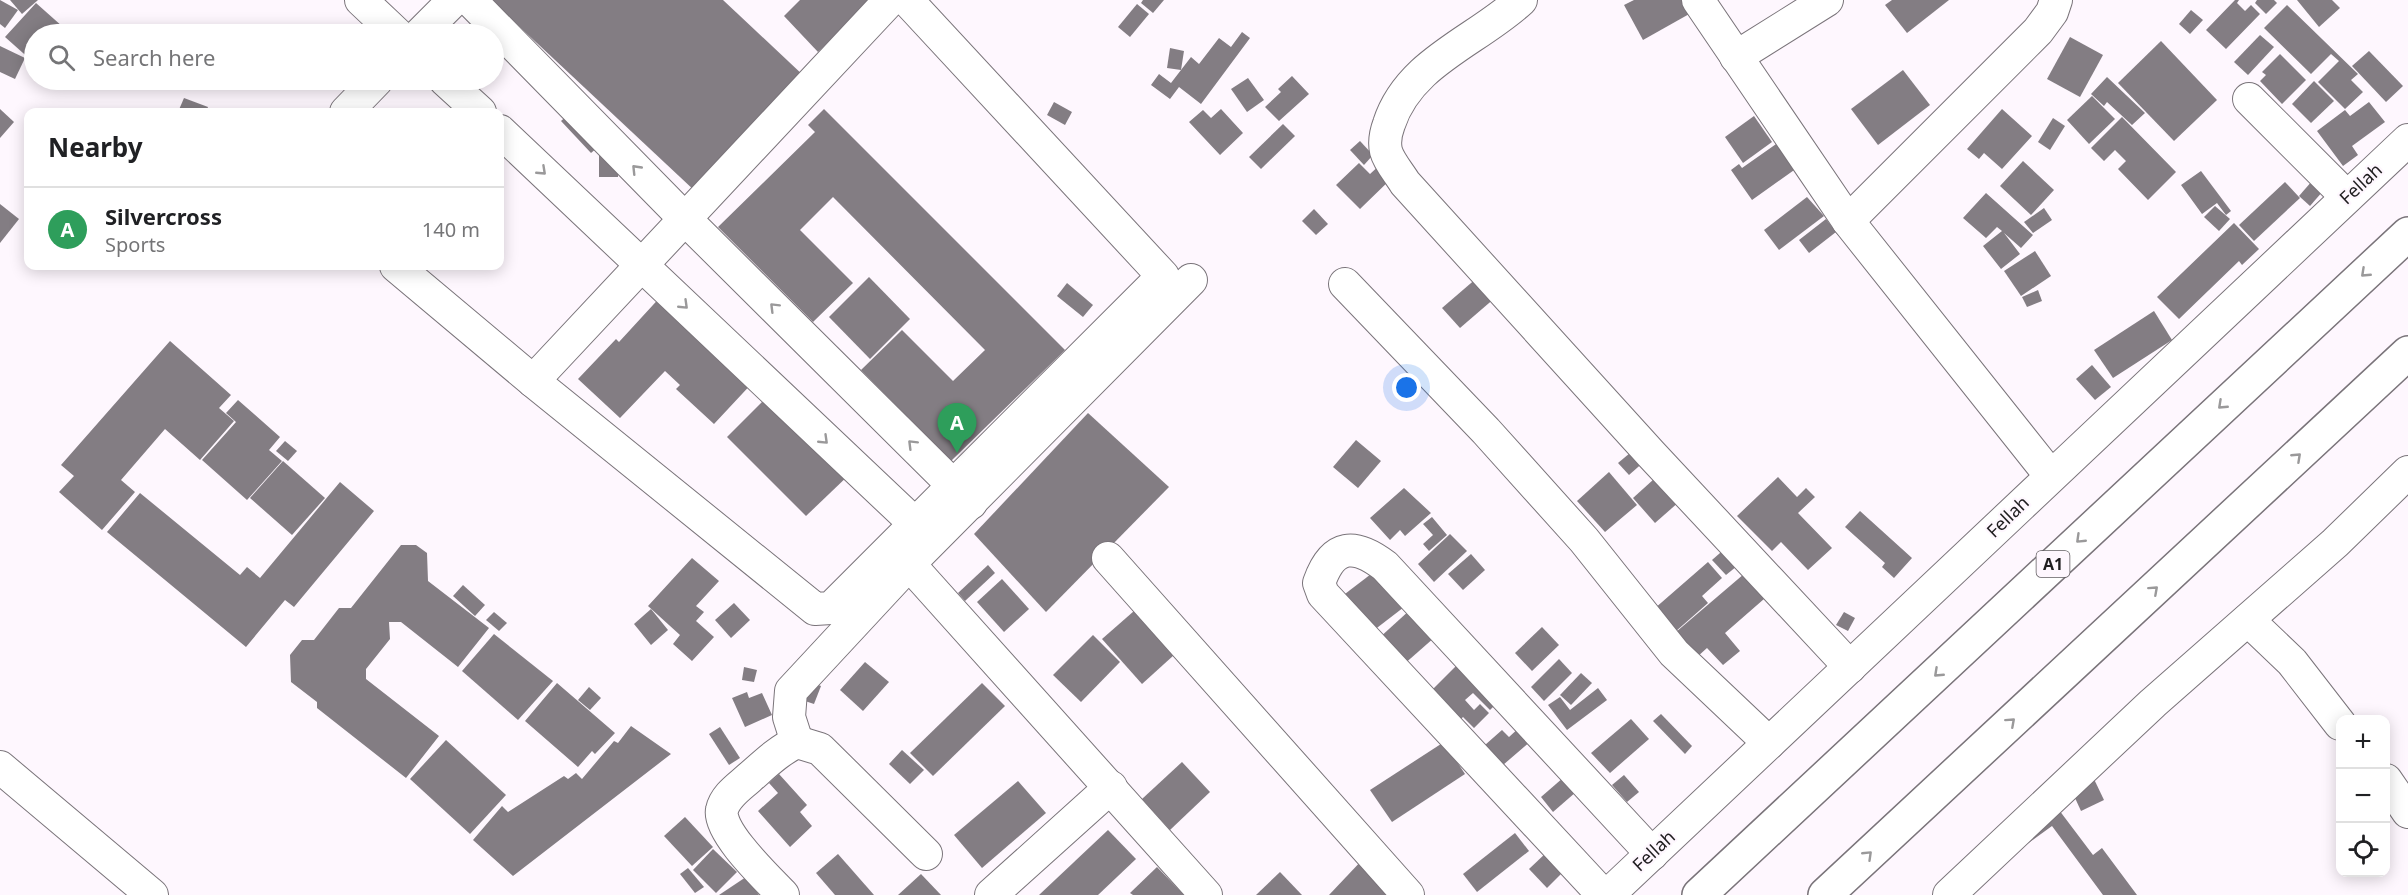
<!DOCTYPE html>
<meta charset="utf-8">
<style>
body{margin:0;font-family:"Noto Sans",sans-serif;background:#f6f6f6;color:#202124}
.controls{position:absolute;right:18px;bottom:18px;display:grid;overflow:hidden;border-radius:12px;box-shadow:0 3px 15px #0003}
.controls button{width:54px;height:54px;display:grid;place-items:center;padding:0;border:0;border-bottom:2px solid #e0e0e0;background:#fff;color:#202124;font:30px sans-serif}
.you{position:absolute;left:1407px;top:388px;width:21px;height:21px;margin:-15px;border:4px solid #fff;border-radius:50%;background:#1a73e8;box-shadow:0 0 0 9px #1a73e833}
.badge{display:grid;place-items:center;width:39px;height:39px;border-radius:50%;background:#0f766e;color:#fff;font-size:20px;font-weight:700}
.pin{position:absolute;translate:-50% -50px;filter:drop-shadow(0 2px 3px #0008)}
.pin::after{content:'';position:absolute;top:32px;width:21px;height:18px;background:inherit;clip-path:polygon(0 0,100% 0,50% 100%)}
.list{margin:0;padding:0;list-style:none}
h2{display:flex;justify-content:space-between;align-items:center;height:78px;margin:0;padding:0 24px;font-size:26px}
h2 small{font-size:20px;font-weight:400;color:#757577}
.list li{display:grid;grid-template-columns:39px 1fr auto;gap:18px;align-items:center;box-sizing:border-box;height:84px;padding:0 24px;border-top:2px solid #e0e0e0}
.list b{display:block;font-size:22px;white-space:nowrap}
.list p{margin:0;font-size:20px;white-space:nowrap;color:#757577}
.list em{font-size:20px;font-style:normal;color:#757577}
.icon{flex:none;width:33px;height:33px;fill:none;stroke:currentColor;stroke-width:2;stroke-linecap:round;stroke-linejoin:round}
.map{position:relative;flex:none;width:2408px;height:895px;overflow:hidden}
.search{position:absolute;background:#fff;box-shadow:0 3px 15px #0003;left:24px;top:24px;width:480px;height:66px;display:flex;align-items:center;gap:15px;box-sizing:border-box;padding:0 21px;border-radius:33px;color:#757577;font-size:22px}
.panel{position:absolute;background:#fff;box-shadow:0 3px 15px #0003;left:24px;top:108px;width:480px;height:162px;border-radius:12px}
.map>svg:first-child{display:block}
</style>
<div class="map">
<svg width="2408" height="895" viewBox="0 0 2408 895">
<rect width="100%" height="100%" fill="#fef7fe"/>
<g fill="#837d83">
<polygon points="0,0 18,10 5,28 0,24"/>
<polygon points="10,0 38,0 22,14"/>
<polygon points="491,0 723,0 805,77 696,192"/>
<polygon points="800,0 873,0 818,52 784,16"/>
<polygon points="1143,0 1164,0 1153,13 1141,3"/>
<polygon points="1634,0 1684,0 1691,13 1643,40 1624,5"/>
<polygon points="1892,0 1949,0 1907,33 1885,5"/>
<polygon points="2235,0 2239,0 2237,3 2245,11 2251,5 2260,14 2226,49 2206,30"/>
<polygon points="2257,0 2274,0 2277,3 2266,14 2255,3"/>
<polygon points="2297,0 2332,0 2340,8 2319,27"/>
<polygon points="36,3 63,27 57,34 34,34 34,58 32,61 5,37"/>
<polygon points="1137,4 1149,14 1130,37 1118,27"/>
<polygon points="2287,5 2358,74 2351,80 2363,92 2345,109 2318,82 2339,61 2331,54 2311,74 2264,28"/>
<polygon points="2191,10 2203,20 2190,34 2179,24"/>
<polygon points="1242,32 1250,38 1201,104 1179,87 1170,99 1151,85 1159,74 1171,83 1191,57 1199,64 1219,38 1231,47"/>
<polygon points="2260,35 2274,47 2248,75 2234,62"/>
<polygon points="2070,37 2103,55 2080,97 2047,79"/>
<polygon points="2161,41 2217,100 2174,141 2118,83"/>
<polygon points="0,46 25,58 15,79 0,72"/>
<polygon points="1170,48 1184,51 1181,70 1167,68"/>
<polygon points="2369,51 2403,86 2386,102 2352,66"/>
<polygon points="2280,54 2306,80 2282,104 2260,81 2266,75 2262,72"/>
<polygon points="1903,70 1930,105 1878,145 1851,109"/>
<polygon points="1292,76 1309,94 1279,121 1265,107 1281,92 1278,89"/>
<polygon points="2107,77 2145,113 2132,125 2107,102 2104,106 2091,94"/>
<polygon points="1248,78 1264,100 1247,112 1231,89"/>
<polygon points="2314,81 2334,101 2311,123 2292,104"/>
<polygon points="2092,96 2115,119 2089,144 2067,120"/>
<polygon points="184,98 208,107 206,112 178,112"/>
<polygon points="1054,102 1072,112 1065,125 1047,115"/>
<polygon points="2369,102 2385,122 2352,146 2358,155 2343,166 2317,131 2345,110 2350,116"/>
<polygon points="0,109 14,122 0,138"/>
<polygon points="824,109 1065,350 951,461 861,370 902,330 953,381 985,350 833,197 800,230 853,283 813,322 718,227 815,132 808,125"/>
<polygon points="1221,109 1243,133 1220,155 1189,122 1203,110 1211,118"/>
<polygon points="2002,109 2032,136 2002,169 1984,153 1979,159 1967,149"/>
<polygon points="569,114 598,147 591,153 561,121"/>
<polygon points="1754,116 1772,142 1743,163 1725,137"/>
<polygon points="2122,117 2176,172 2148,200 2118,169 2126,161 2115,150 2104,161 2091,148"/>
<polygon points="2053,118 2065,126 2050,150 2038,142"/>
<polygon points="1283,124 1295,136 1261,169 1249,157"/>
<polygon points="1360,141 1373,155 1364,165 1350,150"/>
<polygon points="1779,142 1797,168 1752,200 1731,170 1739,164 1742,168"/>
<rect x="599" y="155" width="19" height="22"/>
<polygon points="2023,161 2054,190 2031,215 2000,186"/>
<polygon points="1359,163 1370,174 1382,163 1394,176 1360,209 1336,185"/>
<polygon points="2201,171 2231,211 2226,215 2217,203 2202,214 2181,185"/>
<polygon points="2312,181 2323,191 2310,206 2299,196"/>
<polygon points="2285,182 2300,198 2254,241 2239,225"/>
<polygon points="1986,193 2033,235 2021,248 2004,233 2020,254 2001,269 1983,246 2002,231 1997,227 1986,238 1963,218"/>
<polygon points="1807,197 1824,216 1779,250 1764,230"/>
<polygon points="0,204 19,219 0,243"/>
<polygon points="2215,206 2230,219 2219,231 2204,217"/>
<polygon points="2044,208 2052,220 2033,233 2024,222"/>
<polygon points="1314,209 1328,224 1316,235 1302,221"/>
<polygon points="1826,219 1836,232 1809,253 1799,240"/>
<polygon points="2234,223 2259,249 2242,265 2239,261 2179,319 2157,297"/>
<polygon points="2035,251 2051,276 2021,296 2004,271"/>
<polygon points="869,277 910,319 870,359 829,317"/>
<polygon points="1478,277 1496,297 1460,328 1442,308"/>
<polygon points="1067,283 1093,305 1083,317 1057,296"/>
<polygon points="2038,290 2042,301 2027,307 2022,297"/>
<polygon points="664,293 756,379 714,424 676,389 680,385 665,371 620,418 578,379 616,339 619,342"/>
<polygon points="2154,311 2172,340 2113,378 2094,350"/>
<polygon points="170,341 231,395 219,408 234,421 200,460 165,429 121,480 135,492 102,530 59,492 74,476 61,465"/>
<polygon points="2092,365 2111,387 2095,400 2076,379"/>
<polygon points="772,392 852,472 806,516 727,437"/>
<polygon points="238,400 280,437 269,450 282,461 247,500 202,460 236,422 226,413"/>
<polygon points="1088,413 1169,487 1046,612 974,534"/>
<polygon points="1356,440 1381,461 1358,488 1333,467"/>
<polygon points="285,441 297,451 288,461 276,451"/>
<polygon points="1636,448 1646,460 1629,475 1618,463"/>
<polygon points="283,461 325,498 292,535 250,498"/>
<polygon points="1609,472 1637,505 1605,532 1577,501"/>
<polygon points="1778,477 1797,497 1806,488 1815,497 1798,513 1832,548 1808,570 1781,542 1772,551 1737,516"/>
<polygon points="1654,479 1680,501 1655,523 1633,498"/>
<polygon points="340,482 374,511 294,607 285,600 246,647 107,532 140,493 240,575 247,567 260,578"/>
<polygon points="1404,488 1431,513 1405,536 1400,530 1390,540 1370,518"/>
<polygon points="1860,511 1912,558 1894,578 1882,567 1885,563 1845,527"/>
<polygon points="1432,517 1447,535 1429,551 1423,544 1433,535 1423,524"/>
<polygon points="1450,534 1467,551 1434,582 1418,564"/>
<polygon points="401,545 416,545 427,553 428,581 489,628 458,667 401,622 389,622 390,639 366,669 366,679 439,736 406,778 317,708 317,702 291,682 290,655 302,640 314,640 339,608 351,608"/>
<polygon points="1728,546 1742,562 1726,575 1712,560"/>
<polygon points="1471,554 1485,570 1463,590 1448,574"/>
<polygon points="692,558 719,581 696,606 704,612 696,621 714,637 692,661 673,644 680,635 648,606"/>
<polygon points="1708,562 1722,578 1702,596 1708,603 1675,632 1654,609"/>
<polygon points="988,565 995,573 965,601 958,593"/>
<polygon points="1751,568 1772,592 1725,633 1740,651 1723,665 1707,648 1697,657 1676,632"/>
<polygon points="1375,571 1408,604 1369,634 1341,597"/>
<polygon points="1002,579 1029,609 1004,632 977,602"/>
<polygon points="463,585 485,605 475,616 453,596"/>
<polygon points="734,603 750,620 731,638 715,620"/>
<polygon points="651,609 668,630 651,645 634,624"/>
<polygon points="1411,609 1435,637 1402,666 1378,639"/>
<polygon points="1134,611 1174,655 1142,684 1102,639"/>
<polygon points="494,612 507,623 499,631 486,620"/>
<polygon points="1844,612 1855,618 1848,631 1836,625"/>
<polygon points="1542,627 1559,645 1532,671 1515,653"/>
<polygon points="494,634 553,681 518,720 462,671"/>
<polygon points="1093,635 1120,662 1081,702 1053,675"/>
<polygon points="1559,659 1572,673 1544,701 1531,687"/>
<polygon points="865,662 889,682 863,711 840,690"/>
<polygon points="1459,663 1498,702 1490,710 1473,693 1465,700 1474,710 1480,704 1489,713 1474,728 1463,717 1459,721 1430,692"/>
<polygon points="744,667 757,670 754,682 742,680"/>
<polygon points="1581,673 1592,683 1571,705 1560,695"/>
<polygon points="809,681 821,686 814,704 802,700"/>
<polygon points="557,683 615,733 595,754 592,751 578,767 525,721"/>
<polygon points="982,683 1005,706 933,776 910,753"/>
<polygon points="589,687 601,698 590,710 578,700"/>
<polygon points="1598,688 1607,700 1567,730 1548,705 1560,697 1570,710"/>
<polygon points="747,692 749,698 762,693 772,715 745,727 732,698"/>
<polygon points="1661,714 1692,746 1685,754 1653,721"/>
<polygon points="1631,719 1649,739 1610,773 1591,753"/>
<polygon points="631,726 671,754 513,876 473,840 502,806 508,812 564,776 568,779 576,773 582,779 614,741 618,743"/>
<polygon points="720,727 740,758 729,765 709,734"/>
<polygon points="1520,727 1532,740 1503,765 1485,745 1502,730 1509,737"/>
<polygon points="446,740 506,795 470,834 410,779"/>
<polygon points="1444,742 1465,774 1392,822 1370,790"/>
<polygon points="902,750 924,770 910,784 889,764"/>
<polygon points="1182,762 1210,792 1170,830 1142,799"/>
<polygon points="1571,771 1584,785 1553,812 1541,797"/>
<polygon points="779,774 807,805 800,812 812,826 790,847 758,811 778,793 769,783"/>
<polygon points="1624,775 1639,792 1627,802 1612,785"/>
<polygon points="2093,777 2104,800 2081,811 2070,787"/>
<polygon points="1018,781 1046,813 982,868 954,835"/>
<polygon points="2056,806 2093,855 2102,848 2137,895 2103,895 2052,826 2023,847"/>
<polygon points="685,817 713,847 692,866 664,836"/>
<polygon points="1108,830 1136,859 1098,895 1039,895"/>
<polygon points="1515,833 1529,851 1477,892 1463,874"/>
<polygon points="713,849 737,872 716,893 693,870"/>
<polygon points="1547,852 1565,870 1547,888 1529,869"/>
<polygon points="838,854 874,895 835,895 816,873"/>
<polygon points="1364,858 1389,895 1329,895"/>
<polygon points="1157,867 1184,895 1133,895 1130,893"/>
<polygon points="688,868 704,887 695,893 680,874"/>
<polygon points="1280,872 1302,895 1256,895"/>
<polygon points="921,874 941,895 898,895"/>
<polygon points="746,877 759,895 719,895"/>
</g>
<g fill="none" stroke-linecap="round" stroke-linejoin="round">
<g stroke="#7a747a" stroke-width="34">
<g id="minor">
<polyline points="361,0 397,34"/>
<polyline points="470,0 685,219 971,503"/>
<polyline points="890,0 533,381 815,609 831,608 1163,276 907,0"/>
<path d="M1521,0c-44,41 -112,62 -132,124 -3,8 -5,18 -3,27 3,11 13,22 19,32l246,271 199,213"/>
<polyline points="1698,0 1848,221 2050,475"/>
<polyline points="420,34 454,0"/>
<polyline points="1736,57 1827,0"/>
<polyline points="445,80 480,112"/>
<polyline points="2249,99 2347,197"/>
<polyline points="346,112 377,80"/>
<polyline points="500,131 930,538"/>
<polyline points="1848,221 2038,31 2052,12 2056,0"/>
<polyline points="396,266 533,381"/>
<polyline points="1345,284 1486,431 1584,540 1674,653 1769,743"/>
<polyline points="1108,558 1408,895"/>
<polyline points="909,564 1206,895"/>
<polyline points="2248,620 2292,662 2340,724"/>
<polyline points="797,742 789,717 791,691 909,564 1191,280"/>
<polyline points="0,767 152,895"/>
<polyline points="2386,780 2408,812"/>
<path d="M783,895c-15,-16 -66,-64 -61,-85 3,-14 17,-23 27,-32 15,-13 30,-28 48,-36l23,7 106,105"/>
<polyline points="991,895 1111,787"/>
<path d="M1603,895l-280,-301 -4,-11c14,-40 36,-40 66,-17l267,288"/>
<polyline points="1608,895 2408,140"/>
<polyline points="1949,895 2153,703 2335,543 2408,472"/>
</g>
</g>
<g stroke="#7a747a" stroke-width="36">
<g id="highway">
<polyline points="1699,895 2408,234"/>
<polyline points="1825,895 2408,353"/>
</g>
</g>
<use href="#minor" stroke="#fff" stroke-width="32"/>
<use href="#highway" stroke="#fff" stroke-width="33"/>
</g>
<defs><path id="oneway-chevron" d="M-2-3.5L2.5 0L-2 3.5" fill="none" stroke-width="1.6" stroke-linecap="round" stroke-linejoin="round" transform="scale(1.5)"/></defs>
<g stroke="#9a999a">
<use href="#oneway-chevron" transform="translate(636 169) rotate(-134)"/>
<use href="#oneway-chevron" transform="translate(542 171) rotate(43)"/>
<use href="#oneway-chevron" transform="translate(2365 273) rotate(137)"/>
<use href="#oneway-chevron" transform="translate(684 305) rotate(44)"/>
<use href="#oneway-chevron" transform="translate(774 307) rotate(-135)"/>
<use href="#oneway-chevron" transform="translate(2222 405) rotate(137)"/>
<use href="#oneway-chevron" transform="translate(824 440) rotate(44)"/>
<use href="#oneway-chevron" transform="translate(912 444) rotate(-135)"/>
<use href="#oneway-chevron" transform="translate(2297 457) rotate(-43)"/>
<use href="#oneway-chevron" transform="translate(2080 539) rotate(136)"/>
<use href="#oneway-chevron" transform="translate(2154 590) rotate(-42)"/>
<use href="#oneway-chevron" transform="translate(1938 673) rotate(137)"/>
<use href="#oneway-chevron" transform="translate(2011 722) rotate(-42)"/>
<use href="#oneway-chevron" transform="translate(1868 855) rotate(-44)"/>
</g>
<g text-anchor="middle" stroke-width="4.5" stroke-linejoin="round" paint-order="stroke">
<rect fill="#fef7fe" stroke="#625e62" stroke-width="1.5" x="2036.5" y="551" width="33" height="26" rx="4.5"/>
<g font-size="16" font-weight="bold" fill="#1f1d1f">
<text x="2053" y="570">A1</text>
</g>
<g font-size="18" fill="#1f1d1f" stroke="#fef7fe">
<text transform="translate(2361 184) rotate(-43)" y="6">Fellah</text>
<text transform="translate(2008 517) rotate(-44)" y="6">Fellah</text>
<text transform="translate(1654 851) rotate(-43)" y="6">Fellah</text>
</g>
</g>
</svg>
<div class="controls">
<button>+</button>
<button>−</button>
<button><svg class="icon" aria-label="locate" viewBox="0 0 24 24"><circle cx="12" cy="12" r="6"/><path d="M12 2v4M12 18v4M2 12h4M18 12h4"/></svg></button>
</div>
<div class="you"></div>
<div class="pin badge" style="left:957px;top:453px;background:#2e9e5b">A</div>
<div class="search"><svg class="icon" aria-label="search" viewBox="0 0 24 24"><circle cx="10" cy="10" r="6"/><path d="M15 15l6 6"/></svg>Search here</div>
<section class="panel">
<h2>Nearby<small></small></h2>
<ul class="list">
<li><span class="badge" style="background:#2e9e5b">A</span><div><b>Silvercross</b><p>Sports</p></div><em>140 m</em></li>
</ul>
</section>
</div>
